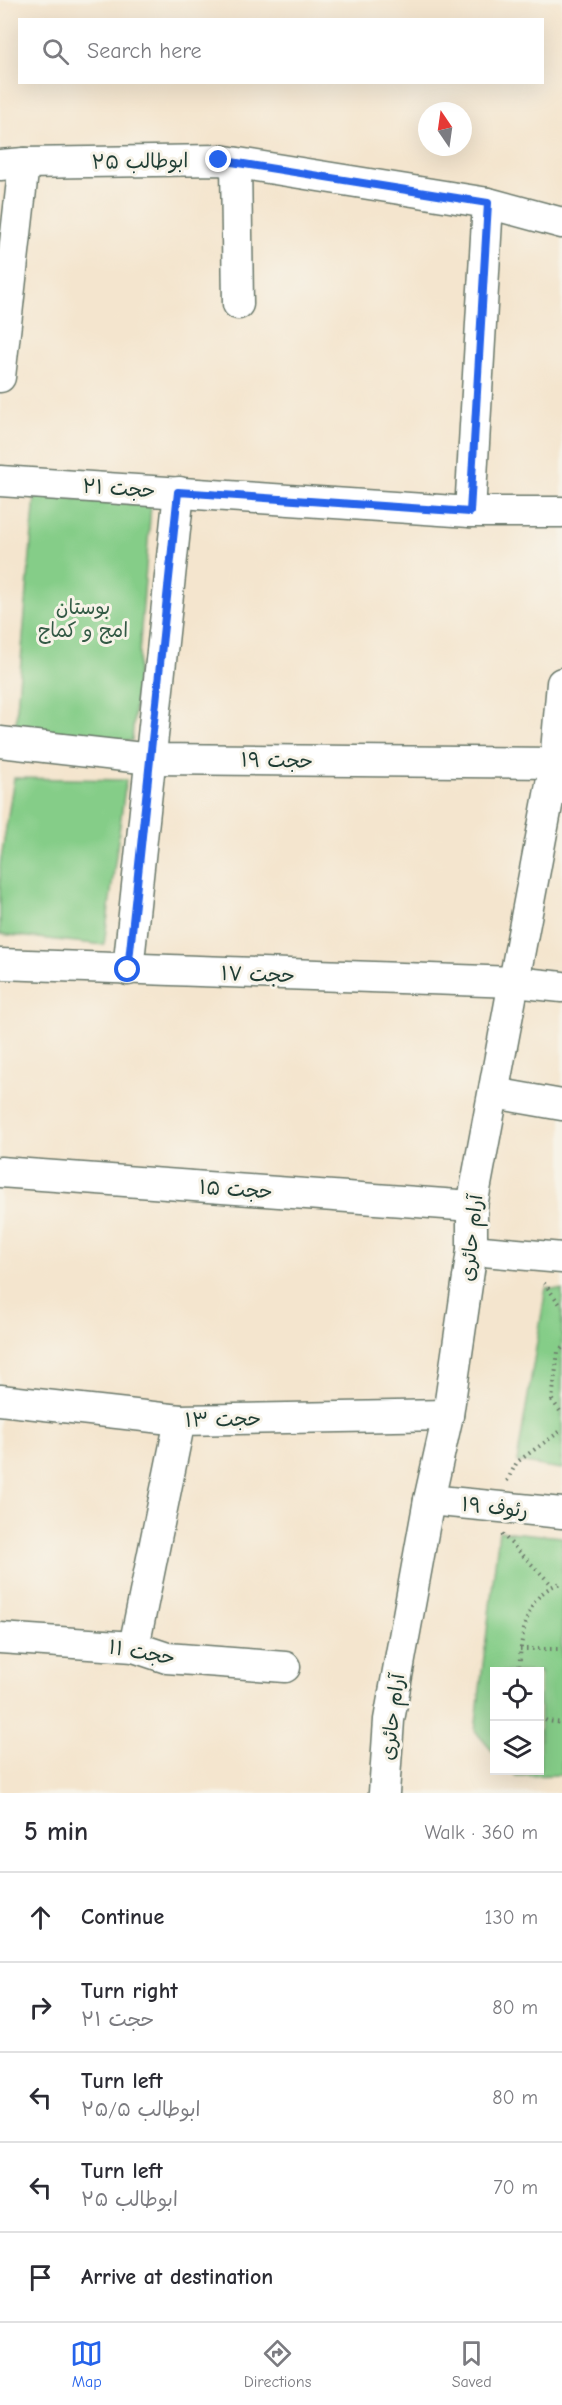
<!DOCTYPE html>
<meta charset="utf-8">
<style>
body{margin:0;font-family:"Comic Neue","Playpen Sans Arabic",sans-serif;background:#f7f7f7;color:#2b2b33}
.controls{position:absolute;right:18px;bottom:18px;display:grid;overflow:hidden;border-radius:0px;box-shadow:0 6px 24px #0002}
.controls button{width:54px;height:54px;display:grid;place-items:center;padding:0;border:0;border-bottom:2px solid #e1e1e2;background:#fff;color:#2b2b33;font:30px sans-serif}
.compass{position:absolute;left:418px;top:102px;width:54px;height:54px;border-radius:50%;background:#fff;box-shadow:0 6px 24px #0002;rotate:347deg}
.stop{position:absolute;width:18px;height:18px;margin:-14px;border:4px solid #2563eb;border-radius:50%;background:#fff}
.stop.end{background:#2563eb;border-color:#fff;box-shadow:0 2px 6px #0008}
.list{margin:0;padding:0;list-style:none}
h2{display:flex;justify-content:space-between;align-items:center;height:78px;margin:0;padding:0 24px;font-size:26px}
h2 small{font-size:20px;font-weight:400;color:#7c7c81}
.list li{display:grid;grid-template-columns:39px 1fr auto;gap:18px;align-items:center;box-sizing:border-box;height:90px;padding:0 24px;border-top:2px solid #e1e1e2}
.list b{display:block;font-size:22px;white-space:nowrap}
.list p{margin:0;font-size:20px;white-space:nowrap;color:#7c7c81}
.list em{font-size:20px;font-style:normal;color:#7c7c81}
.icon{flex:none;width:33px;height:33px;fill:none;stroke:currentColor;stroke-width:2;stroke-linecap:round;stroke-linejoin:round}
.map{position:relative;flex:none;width:562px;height:1793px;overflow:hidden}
.search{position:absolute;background:#fff;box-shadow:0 6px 24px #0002;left:18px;right:18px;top:18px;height:66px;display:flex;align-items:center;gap:15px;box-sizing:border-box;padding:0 21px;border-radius:0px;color:#7c7c81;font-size:22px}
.sheet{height:528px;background:#fff}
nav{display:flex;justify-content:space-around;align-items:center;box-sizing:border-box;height:84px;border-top:2px solid #e1e1e2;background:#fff;font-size:16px;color:#7c7c81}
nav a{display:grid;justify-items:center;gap:3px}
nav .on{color:#2563eb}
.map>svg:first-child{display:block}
</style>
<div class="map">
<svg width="562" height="1793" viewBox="0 0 562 1793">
<rect width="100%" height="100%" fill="#f7f3e8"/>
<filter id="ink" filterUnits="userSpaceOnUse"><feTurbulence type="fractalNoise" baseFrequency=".0167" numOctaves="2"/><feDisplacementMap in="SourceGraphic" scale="12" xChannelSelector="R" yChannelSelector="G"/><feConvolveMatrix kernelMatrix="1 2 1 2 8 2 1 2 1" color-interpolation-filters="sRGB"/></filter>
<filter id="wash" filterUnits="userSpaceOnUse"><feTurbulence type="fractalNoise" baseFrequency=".008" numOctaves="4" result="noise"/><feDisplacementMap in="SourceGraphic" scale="24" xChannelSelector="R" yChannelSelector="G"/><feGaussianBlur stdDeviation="1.35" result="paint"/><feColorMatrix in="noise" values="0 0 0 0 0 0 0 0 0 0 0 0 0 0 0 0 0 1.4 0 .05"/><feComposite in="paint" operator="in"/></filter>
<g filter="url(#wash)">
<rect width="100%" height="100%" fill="#f4e5ce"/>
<g fill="#85cd88" stroke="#52855e" stroke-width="1.5">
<polygon points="35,496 151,505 132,741 15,732"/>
<polygon points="14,778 126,780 104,945 0,934 0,865"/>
<polygon points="546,1288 562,1290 562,1469 517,1462"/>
<polygon points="499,1531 562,1537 562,1775 516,1776 511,1771 540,1770 540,1672 494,1672 494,1753 475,1731"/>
</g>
</g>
<g filter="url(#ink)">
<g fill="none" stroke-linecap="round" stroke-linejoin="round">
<g stroke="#6a786a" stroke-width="33">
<g id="minor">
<polyline points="236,163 238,304"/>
<polyline points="0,165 24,163 219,160 488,203 562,223"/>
<polyline points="0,377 24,163"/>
<polyline points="0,481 470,512 562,512"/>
<polyline points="470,512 488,203"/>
<polyline points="0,742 151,759 555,763"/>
<polyline points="0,964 515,982 562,987"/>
<polyline points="128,970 179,492"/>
<polyline points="494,1093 562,1105"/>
<polyline points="0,1172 472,1206"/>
<polyline points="472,1250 562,1258"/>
<polyline points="0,1400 180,1420 448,1415"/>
<polyline points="429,1500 562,1513"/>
<polyline points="0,1638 134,1647 167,1658 285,1667"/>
<polyline points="134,1647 180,1420"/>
<polyline points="384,1793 389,1720 429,1500 448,1415 472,1250 472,1206 555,763 562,683"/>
</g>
</g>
<g stroke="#6a786a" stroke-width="4" stroke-dasharray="1.5 4.5" stroke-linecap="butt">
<polyline points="544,1283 562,1307"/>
<polyline points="562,1348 558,1352 552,1400 562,1414"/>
<polyline points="507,1481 517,1462 562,1430"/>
<polyline points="502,1534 552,1585"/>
<polyline points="520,1649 562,1649"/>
<path d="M519,1672c2,-33 5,-80 43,-89"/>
<polyline points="540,1717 547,1721 562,1723"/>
</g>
<use href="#minor" stroke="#fff" stroke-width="30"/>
</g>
</g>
<g fill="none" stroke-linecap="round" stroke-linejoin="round" filter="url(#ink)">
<polyline stroke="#2563eb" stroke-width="8" points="128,970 178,492 470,512 488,203 219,160"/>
</g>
<g text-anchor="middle" stroke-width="6" stroke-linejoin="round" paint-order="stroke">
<g font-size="20" fill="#1f3d34" stroke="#f7f3e8">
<text transform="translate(140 161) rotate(-1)" y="7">ابوطالب ۲۵</text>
<text transform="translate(119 488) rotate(4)" y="7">حجت ۲۱</text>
<text transform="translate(277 760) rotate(1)" y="7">حجت ۱۹</text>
<text transform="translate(258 974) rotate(2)" y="7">حجت ۱۷</text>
<text transform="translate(236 1189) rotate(4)" y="7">حجت ۱۵</text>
<text transform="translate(471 1238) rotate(-84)" y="7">آرام حائری</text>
<text transform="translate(223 1419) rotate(-1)" y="7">حجت ۱۳</text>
<text transform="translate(495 1507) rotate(6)" y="7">رئوف ۱۹</text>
<text transform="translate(142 1652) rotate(10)" y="7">حجت ۱۱</text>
<text transform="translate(392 1717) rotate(-83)" y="7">آرام حائری</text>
</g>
<g font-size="20" fill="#335a45" stroke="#f7f3e8">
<text x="83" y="614">بوستان<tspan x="83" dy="23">امج و کماج</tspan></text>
</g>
</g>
</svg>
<div class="controls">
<button><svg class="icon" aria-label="locate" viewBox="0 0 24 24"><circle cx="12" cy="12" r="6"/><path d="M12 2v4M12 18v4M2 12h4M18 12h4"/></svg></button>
<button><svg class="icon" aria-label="layers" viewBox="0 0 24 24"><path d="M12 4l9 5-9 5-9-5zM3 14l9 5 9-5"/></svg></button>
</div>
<svg class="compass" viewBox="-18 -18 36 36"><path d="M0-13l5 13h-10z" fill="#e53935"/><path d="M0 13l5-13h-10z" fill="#7c7c81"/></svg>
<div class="stop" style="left:128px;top:970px"></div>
<div class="stop end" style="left:219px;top:160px"></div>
<div class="search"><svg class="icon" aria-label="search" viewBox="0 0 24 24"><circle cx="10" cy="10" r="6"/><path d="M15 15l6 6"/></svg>Search here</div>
</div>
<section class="sheet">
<h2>5 min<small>Walk · 360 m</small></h2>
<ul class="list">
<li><svg class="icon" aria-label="ahead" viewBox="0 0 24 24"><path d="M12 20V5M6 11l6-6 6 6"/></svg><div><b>Continue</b></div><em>130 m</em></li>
<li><svg class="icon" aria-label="right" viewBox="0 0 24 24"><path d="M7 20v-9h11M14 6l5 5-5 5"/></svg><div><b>Turn right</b><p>حجت ۲۱</p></div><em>80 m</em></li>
<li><svg class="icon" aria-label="left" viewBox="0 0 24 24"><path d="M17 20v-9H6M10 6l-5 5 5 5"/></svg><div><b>Turn left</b><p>ابوطالب ۲۵/۵</p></div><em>80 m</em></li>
<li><svg class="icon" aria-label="left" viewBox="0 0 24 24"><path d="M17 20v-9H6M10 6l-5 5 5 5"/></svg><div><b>Turn left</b><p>ابوطالب ۲۵</p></div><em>70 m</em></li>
<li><svg class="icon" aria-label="arrive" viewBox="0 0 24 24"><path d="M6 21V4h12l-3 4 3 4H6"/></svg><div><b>Arrive at destination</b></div></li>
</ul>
</section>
<nav>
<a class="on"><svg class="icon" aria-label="map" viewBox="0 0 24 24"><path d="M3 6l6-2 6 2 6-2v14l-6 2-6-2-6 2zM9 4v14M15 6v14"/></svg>Map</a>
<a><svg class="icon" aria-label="directions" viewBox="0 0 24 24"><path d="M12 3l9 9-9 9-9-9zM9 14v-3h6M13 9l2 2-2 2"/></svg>Directions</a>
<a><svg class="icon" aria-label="saved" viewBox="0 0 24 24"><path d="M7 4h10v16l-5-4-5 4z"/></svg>Saved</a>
</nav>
